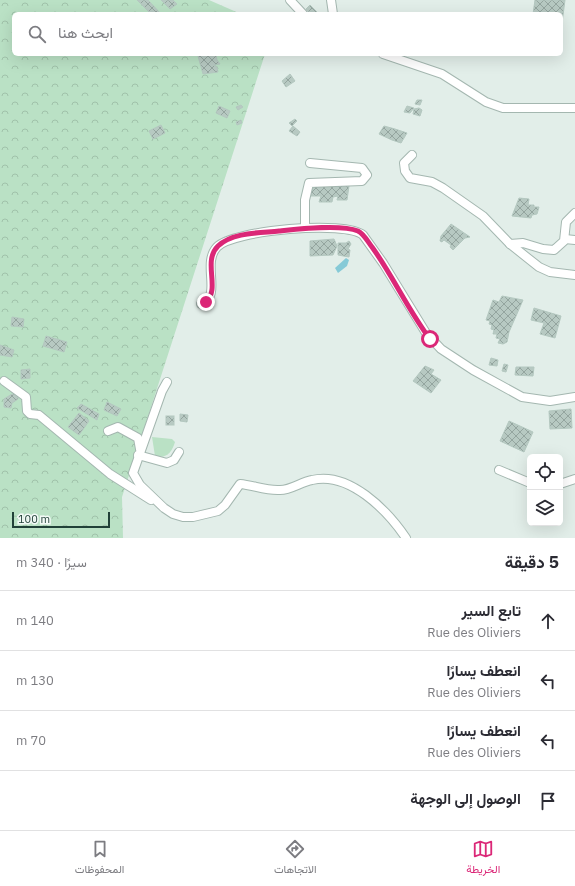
<!DOCTYPE html>
<html lang="ar">
<meta charset="utf-8">
<style>
body{margin:0;font-family:"IBM Plex Sans",Vazirmatn,sans-serif;background:#f7f7f7;color:#2b2b33;direction:rtl}
.controls{position:absolute;right:12px;bottom:12px;display:grid;overflow:hidden;border-radius:6px;box-shadow:0 4px 16px #0002}
.controls button{width:36px;height:36px;display:grid;place-items:center;padding:0;border:0;border-bottom:1px solid #e1e1e2;background:#fff;color:#2b2b33;font:20px sans-serif}
.scale{position:absolute;left:12px;bottom:10px;width:98px;box-sizing:border-box;padding-left:4px;border:2px solid #214138;border-top:0;font-size:11px;line-height:14px;white-space:nowrap;color:#214138;-webkit-text-stroke:3px #f3faf7;paint-order:stroke}
.stop{position:absolute;width:12px;height:12px;margin:-9px;border:3px solid #db2777;border-radius:50%;background:#fff}
.stop.end{background:#db2777;border-color:#fff;box-shadow:0 1px 4px #0008}
.list{margin:0;padding:0;list-style:none}
h2{display:flex;justify-content:space-between;align-items:center;height:52px;margin:0;padding:0 16px;font-size:17px}
h2 small{font-size:13px;font-weight:400;color:#7c7c81}
.list li{display:grid;grid-template-columns:26px 1fr auto;gap:12px;align-items:center;box-sizing:border-box;height:60px;padding:0 16px;border-top:1px solid #e1e1e2}
.list b{display:block;font-size:15px;white-space:nowrap}
.list p{margin:0;font-size:13px;white-space:nowrap;color:#7c7c81}
.list em{font-size:13px;font-style:normal;color:#7c7c81}
.icon{flex:none;width:22px;height:22px;fill:none;stroke:currentColor;stroke-width:2;stroke-linecap:round;stroke-linejoin:round}
.map{position:relative;flex:none;width:575px;height:538px;overflow:hidden;direction:ltr}
.search{position:absolute;background:#fff;box-shadow:0 4px 16px #0002;left:12px;right:12px;top:12px;height:44px;display:flex;align-items:center;gap:10px;box-sizing:border-box;padding:0 14px;border-radius:6px;color:#7c7c81;font-size:15px}
.sheet{height:292px;background:#fff}
nav{display:flex;justify-content:space-around;align-items:center;box-sizing:border-box;height:56px;border-top:1px solid #e1e1e2;background:#fff;font-size:11px;color:#7c7c81}
nav a{display:grid;justify-items:center;gap:2px}
nav .on{color:#db2777}
.map>svg:first-child{display:block}
</style>
<div class="map">
<svg width="575" height="538" viewBox="0 0 575 538">
<defs>
<pattern id="forest-crowns" width="20" height="18" patternUnits="userSpaceOnUse"><rect width="20" height="18" fill="#bae1c5"/><path d="M2 6a3 3 0 1 1 6 0M12 15a3 3 0 1 1 6 0" fill="none" stroke="#a0c2aa"/></pattern>
<pattern id="building-cross-hatch" width="8" height="8" patternUnits="userSpaceOnUse"><rect width="8" height="8" fill="#b7c9c2"/><path d="M0 0l8 8M0 8l8-8" fill="none" stroke="#94a59f"/></pattern>
</defs>
<rect width="100%" height="100%" fill="#e2eee9"/>
<path fill="#bae1c5" d="M152,437l20,2 3,3c-3,10 -8,17 -20,14z"/>
<polygon fill="url(#forest-crowns)" points="0,0 209,0 241,14 14,14 14,54 265,54 122,497 123,538 0,538"/>
<polygon fill="#86cad7" points="346,258 349,260 347,266 338,273 335,268"/>
<g fill="url(#building-cross-hatch)" stroke="#b4c8c0">
<polygon points="137,0 148,0 161,14 151,14"/>
<polygon points="161,0 173,0 177,4 170,9"/>
<polygon points="535,0 565,0 562,23 561,14 533,14"/>
<polygon points="310,5 317,12 316,14 310,14 306,9"/>
<polygon points="204,54 216,55 217,60 220,64 214,65 217,67 218,72 203,74 198,56"/>
<polygon points="290,74 295,81 286,87 282,81"/>
<polygon points="417,100 422,100 420,105 415,104"/>
<polygon points="241,105 243,107 238,110 236,107"/>
<polygon points="219,106 230,111 227,118 216,113"/>
<polygon points="407,106 414,108 410,113 404,112"/>
<polygon points="419,108 422,110 420,116 413,114 414,109"/>
<polygon points="295,119 297,121 292,126 289,123"/>
<polygon points="241,120 242,123 237,125 236,122"/>
<polygon points="161,125 165,133 153,139 149,131"/>
<polygon points="293,126 300,132 297,136 289,131"/>
<polygon points="384,126 395,129 407,133 401,143 392,140 379,134"/>
<polygon points="339,185 349,186 347,200 337,200 338,196 333,197 332,202 319,202 321,196 308,196 309,192 311,192 308,192 310,186"/>
<polygon points="519,198 529,199 528,205 534,205 534,207 539,207 537,214 532,215 531,218 512,216"/>
<polygon points="451,224 470,237 465,238 453,250 450,247 451,245 444,240 442,242 440,241 441,236"/>
<polygon points="334,239 337,246 333,255 310,256 310,241"/>
<polygon points="349,241 351,244 348,249 350,250 349,257 338,255 338,243 346,243"/>
<polygon points="502,296 523,300 509,332 507,342 503,344 498,343 500,339 496,338 497,334 493,334 494,330 491,329 492,325 489,324 490,321 486,320 493,300 499,302"/>
<polygon points="534,308 561,316 555,338 540,334 544,323 531,320"/>
<polygon points="12,317 24,319 23,327 11,326"/>
<polygon points="46,336 67,342 64,352 43,346"/>
<polygon points="0,345 14,350 12,357 0,355"/>
<polygon points="491,358 498,360 497,366 489,365"/>
<polygon points="504,364 508,365 506,372 502,371"/>
<polygon points="425,366 434,370 431,374 441,380 431,393 413,381"/>
<polygon points="516,367 534,367 533,376 515,375"/>
<polygon points="30,369 30,378 21,379 21,370"/>
<polygon points="12,394 18,394 18,399 12,403 11,408 4,407 4,399"/>
<polygon points="107,402 121,409 117,416 104,410"/>
<polygon points="81,404 99,414 97,420 77,408"/>
<polygon points="571,409 572,428 550,429 549,411"/>
<polygon points="79,413 89,421 79,435 68,427"/>
<polygon points="180,414 188,415 187,422 180,421"/>
<rect x="166" y="416" width="8" height="9"/>
<polygon points="509,421 533,432 524,452 500,441"/>
</g>
<g fill="none" stroke-linecap="round" stroke-linejoin="round">
<g stroke="#a4b7b0" stroke-width="10">
<g id="minor">
<polyline points="290,0 303,14"/>
<polyline points="331,0 333,14"/>
<polyline points="383,54 442,74 486,102 503,108 575,108"/>
<polyline points="412,155 404,163 405,171 410,178 432,182 443,188 483,216 510,244 539,267 550,272 575,275"/>
<polyline points="305,228 305,200 309,183 362,181 367,175 362,168 310,163"/>
<polyline points="565,239 575,240"/>
<polyline points="510,244 523,243 543,249 554,250 564,241 566,222 575,213"/>
<path d="M201,304c22,-8 0,-40 16,-57 16,-17 129,-27 146,-12l20,28 43,70 15,16 32,21 49,27 28,4 25,-4"/>
<polyline points="4,381 26,397 27,411 30,414 39,415 110,474 151,500"/>
<path d="M167,382l-5,9 -29,82 7,12 24,23 9,6 10,3h10l25,-6 7,-6 15,-21c13,1 26,7 40,6 11,0 21,-8 32,-10 37,-9 75,30 94,58"/>
<polyline points="108,431 118,427 138,438 140,449"/>
<polyline points="138,455 167,463 174,460 179,452"/>
<polyline points="499,470 530,483"/>
<polyline points="560,484 575,479"/>
</g>
</g>
<use href="#minor" stroke="#fff" stroke-width="8"/>
</g>
<g fill="none" stroke-linecap="round" stroke-linejoin="round">
<path stroke="#db2777" stroke-width="5" d="M206,302c15,-14 -4,-40 12,-56 15,-14 42,-13 61,-15 19,-2 62,-7 79,0 6,3 10,11 14,16 21,29 36,63 58,92"/>
</g>
</svg>
<div class="controls">
<button><svg class="icon" aria-label="locate" viewBox="0 0 24 24"><circle cx="12" cy="12" r="6"/><path d="M12 2v4M12 18v4M2 12h4M18 12h4"/></svg></button>
<button><svg class="icon" aria-label="layers" viewBox="0 0 24 24"><path d="M12 4l9 5-9 5-9-5zM3 14l9 5 9-5"/></svg></button>
</div>
<div class="scale">100 m</div>
<div class="stop" style="left:430px;top:339px"></div>
<div class="stop end" style="left:206px;top:302px"></div>
<div class="search"><svg class="icon" aria-label="search" viewBox="0 0 24 24"><circle cx="10" cy="10" r="6"/><path d="M15 15l6 6"/></svg>ابحث هنا</div>
</div>
<section class="sheet">
<h2>5 دقيقة<small>سيرًا · 340 m</small></h2>
<ul class="list">
<li><svg class="icon" aria-label="ahead" viewBox="0 0 24 24"><path d="M12 20V5M6 11l6-6 6 6"/></svg><div><b>تابع السير</b><p>Rue des Oliviers</p></div><em>140 m</em></li>
<li><svg class="icon" aria-label="left" viewBox="0 0 24 24"><path d="M17 20v-9H6M10 6l-5 5 5 5"/></svg><div><b>انعطف يسارًا</b><p>Rue des Oliviers</p></div><em>130 m</em></li>
<li><svg class="icon" aria-label="left" viewBox="0 0 24 24"><path d="M17 20v-9H6M10 6l-5 5 5 5"/></svg><div><b>انعطف يسارًا</b><p>Rue des Oliviers</p></div><em>70 m</em></li>
<li><svg class="icon" aria-label="arrive" viewBox="0 0 24 24"><path d="M6 21V4h12l-3 4 3 4H6"/></svg><div><b>الوصول إلى الوجهة</b></div></li>
</ul>
</section>
<nav>
<a class="on"><svg class="icon" aria-label="map" viewBox="0 0 24 24"><path d="M3 6l6-2 6 2 6-2v14l-6 2-6-2-6 2zM9 4v14M15 6v14"/></svg>الخريطة</a>
<a><svg class="icon" aria-label="directions" viewBox="0 0 24 24"><path d="M12 3l9 9-9 9-9-9zM9 14v-3h6M13 9l2 2-2 2"/></svg>الاتجاهات</a>
<a><svg class="icon" aria-label="saved" viewBox="0 0 24 24"><path d="M7 4h10v16l-5-4-5 4z"/></svg>المحفوظات</a>
</nav>
